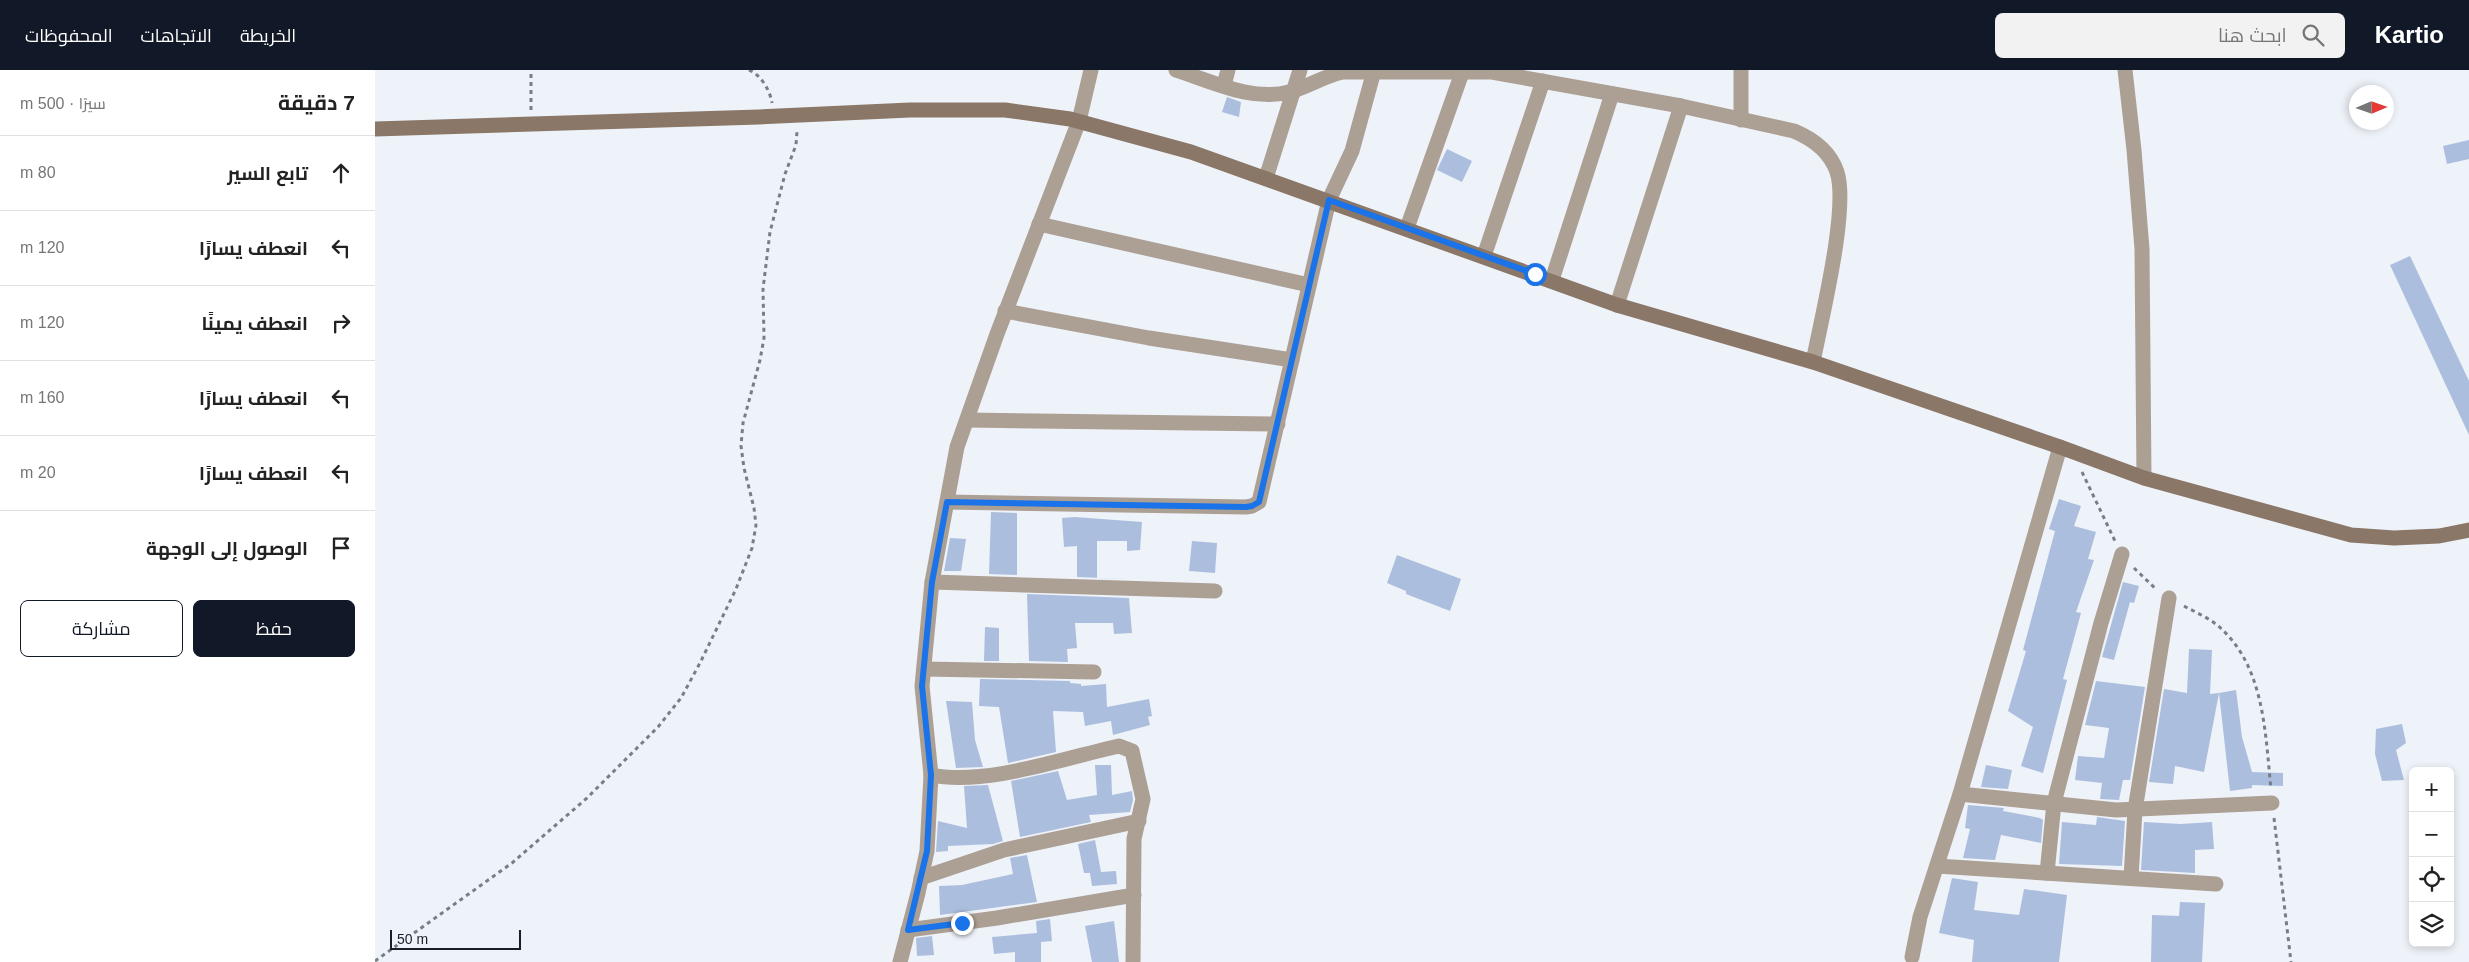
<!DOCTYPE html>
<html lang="ar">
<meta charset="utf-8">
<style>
body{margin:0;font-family:Helvetica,Cairo,sans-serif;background:#f2f2f2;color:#222;direction:rtl}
.controls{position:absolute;right:15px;bottom:15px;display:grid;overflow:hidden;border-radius:8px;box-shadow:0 2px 8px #0003}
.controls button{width:45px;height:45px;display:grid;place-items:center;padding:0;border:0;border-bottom:1px solid #e0e0e0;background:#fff;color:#222;font:25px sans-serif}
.compass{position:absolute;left:1974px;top:15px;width:45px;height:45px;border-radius:50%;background:#fff;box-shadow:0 2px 8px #0003;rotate:88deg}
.scale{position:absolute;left:15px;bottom:12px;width:131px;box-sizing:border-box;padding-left:5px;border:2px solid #171e2a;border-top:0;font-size:14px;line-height:18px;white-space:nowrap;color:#171e2a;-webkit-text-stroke:4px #eef2f9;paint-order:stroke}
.stop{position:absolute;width:15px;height:15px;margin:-11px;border:4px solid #1a73e8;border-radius:50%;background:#fff}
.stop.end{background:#1a73e8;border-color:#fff;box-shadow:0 1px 5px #0008}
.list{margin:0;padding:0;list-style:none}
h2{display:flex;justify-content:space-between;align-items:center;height:65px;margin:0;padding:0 20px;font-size:21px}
h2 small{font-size:16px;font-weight:400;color:#767676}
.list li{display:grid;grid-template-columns:32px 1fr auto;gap:15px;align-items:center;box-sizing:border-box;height:75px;padding:0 20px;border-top:1px solid #e0e0e0}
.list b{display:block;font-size:19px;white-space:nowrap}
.list em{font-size:16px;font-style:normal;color:#767676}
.actions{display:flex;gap:10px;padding:15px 20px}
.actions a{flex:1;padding:11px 0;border:1px solid #111827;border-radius:8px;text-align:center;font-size:18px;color:#111827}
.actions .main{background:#111827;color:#fff}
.icon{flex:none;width:28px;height:28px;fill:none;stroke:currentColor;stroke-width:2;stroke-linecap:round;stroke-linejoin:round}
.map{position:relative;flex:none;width:2094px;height:892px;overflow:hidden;direction:ltr}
header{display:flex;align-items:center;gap:30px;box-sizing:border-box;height:70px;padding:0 25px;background:#111827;color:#fff}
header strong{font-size:24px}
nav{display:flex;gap:28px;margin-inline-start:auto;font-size:18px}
.search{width:350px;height:45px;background:#f2f2f2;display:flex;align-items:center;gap:12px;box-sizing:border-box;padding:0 18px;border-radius:8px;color:#767676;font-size:19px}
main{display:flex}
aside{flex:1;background:#fff}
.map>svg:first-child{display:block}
</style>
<header>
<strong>Kartio</strong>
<div class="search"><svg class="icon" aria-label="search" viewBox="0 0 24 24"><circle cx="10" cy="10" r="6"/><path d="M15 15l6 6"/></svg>ابحث هنا</div>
<nav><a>الخريطة</a><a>الاتجاهات</a><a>المحفوظات</a></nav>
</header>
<main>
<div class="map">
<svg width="2094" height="892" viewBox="0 0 2094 892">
<rect width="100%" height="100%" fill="#eef2f9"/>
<g fill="#acbede">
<polygon points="852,27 866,32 864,47 847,42"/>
<polygon points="2094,70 2094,89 2072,94 2068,76"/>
<polygon points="1072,79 1097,91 1087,112 1062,100"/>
<polygon points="2035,186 2094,311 2094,365 2015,195"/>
<polygon points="1684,429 1706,436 1699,456 1721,462 1713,489 1719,490 1701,542 1706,543 1688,609 1692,610 1668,703 1646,696 1658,657 1633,641 1651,581 1648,580 1680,461 1674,459"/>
<polygon points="616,442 642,443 642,505 614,504"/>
<polygon points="700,447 767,452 765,480 752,481 752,471 722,471 722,508 753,509 702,507 702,476 689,477 687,448"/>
<polygon points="575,468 591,469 586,501 569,501"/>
<polygon points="817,471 842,473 840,503 814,501"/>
<polygon points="1022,485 1086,509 1075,541 1031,524 1031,521 1012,513"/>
<polygon points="1748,512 1764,516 1759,533 1755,532 1739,590 1727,587"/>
<polygon points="652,524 754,528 757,563 739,564 738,553 700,553 702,578 692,579 693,592 654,591"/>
<polygon points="610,557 624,558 624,591 609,591"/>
<polygon points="1814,579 1837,580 1835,624 1844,623 1829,702 1800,696 1798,714 1774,712 1789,619 1812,623"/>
<polygon points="605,609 695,611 695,613 706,614 706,616 731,614 732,637 774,629 777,646 773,647 775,655 738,665 736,651 710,656 708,642 678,641 681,682 633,693 624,637 604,636"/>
<polygon points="1721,611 1770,617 1755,710 1748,710 1744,730 1725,729 1727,713 1700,710 1703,686 1729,688 1734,658 1710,655"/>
<polygon points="1861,620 1867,667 1877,702 1908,703 1908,716 1877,715 1877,718 1855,721 1844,623"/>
<polygon points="571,631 597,632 600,670 608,697 581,698"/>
<polygon points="2027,654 2031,673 2021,680 2029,710 2007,711 2000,684 2001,659"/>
<polygon points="720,695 736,695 737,725 757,721 758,730 755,742 714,745 716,752 645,767 636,711 683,701 692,730 722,725"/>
<polygon points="1611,695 1637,700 1633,719 1606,717"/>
<polygon points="613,715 628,771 618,774 573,776 573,781 561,782 563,751 592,758 589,716"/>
<polygon points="1593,735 1629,738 1628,741 1665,748 1668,750 1666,773 1626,765 1620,790 1588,788 1595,759 1590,758"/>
<polygon points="1722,747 1750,751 1747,796 1684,794 1687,752 1721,755"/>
<polygon points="1769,752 1806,754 1837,752 1839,779 1820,780 1820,803 1766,800"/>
<polygon points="720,770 726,802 741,801 742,814 717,816 715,803 709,803 703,774"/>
<polygon points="652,785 662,832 565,845 564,816 587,815 638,804 635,788"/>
<polygon points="1577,808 1603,812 1599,840 1644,845 1649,819 1692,825 1684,892 1597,892 1599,870 1564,863"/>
<polygon points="1805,832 1830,833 1827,892 1776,892 1777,845 1804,846"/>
<polygon points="675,849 677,871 666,872 666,892 640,892 640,882 619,884 617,867 662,863 661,851"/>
<polygon points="739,851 744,892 717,892 710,856"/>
<polygon points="557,866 559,885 542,886 541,868"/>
</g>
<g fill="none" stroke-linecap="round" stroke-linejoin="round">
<g stroke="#787e88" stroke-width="3" stroke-dasharray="4 4" stroke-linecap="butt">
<path d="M374,0c12,5 21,20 23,33"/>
<polyline points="156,40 156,0"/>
<polyline points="1707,402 1740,471"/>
<polyline points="1759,498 1782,520"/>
<path d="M1809,536c11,6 23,11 33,19 48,40 48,108 54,164"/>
<polyline points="1899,748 1916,892"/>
<polyline points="0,891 137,793 212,728 283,657 306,628 325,593 361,519 377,478 381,455 379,438 369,398 366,376 368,353 385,290 389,268 388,219 395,162 410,104 421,75 422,61"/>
</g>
<g stroke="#ac9f94" stroke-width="15">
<path d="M801,0c35,11 76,32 113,22 19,-5 35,-16 54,-20h149l189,34"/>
<polyline points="1750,0 1759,80 1767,179 1769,408"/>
<polyline points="849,15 853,0"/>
<polyline points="1366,50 1366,0"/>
<polyline points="891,108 925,0"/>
<polyline points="664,154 934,215"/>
<polyline points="1032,158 1088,0"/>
<polyline points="1109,186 1168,11"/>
<polyline points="1177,210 1237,24"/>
<path d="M1242,235l64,-199 113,25c19,8 36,20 43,41 12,37 -16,148 -24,190"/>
<polyline points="630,241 774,268 917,290"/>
<polyline points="592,350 903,354"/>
<polyline points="572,432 871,437 877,436 884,432 954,130 977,81 999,1"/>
<polyline points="557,512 840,521"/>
<polyline points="549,599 719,602"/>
<path d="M556,705c56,11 133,-17 188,-29l13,5 11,48 -9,40 -1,123"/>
<polyline points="1585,724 1741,740 1897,733"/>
<polyline points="1562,796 1841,814"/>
<polyline points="1672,803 1679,733 1726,553 1747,484"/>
<polyline points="546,808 629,780 764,751"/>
<polyline points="1756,808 1760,740 1794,528"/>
<polyline points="533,860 622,848 759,825"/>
<polyline points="1537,887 1545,847 1585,724 1685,377"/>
<polyline points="525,892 543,823 552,781 556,705 547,616 557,512 582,377 622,264 704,51 716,0"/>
</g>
<polyline stroke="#8a7767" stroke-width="15" points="0,59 384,47 535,40 630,40 695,49 816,82 1242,235 1438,292 1685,377 1769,408 1976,465 2019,468 2064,466 2094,460"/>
</g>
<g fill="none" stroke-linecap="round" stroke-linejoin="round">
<polyline stroke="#1a73e8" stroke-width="6" points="587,853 533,860 552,781 556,705 547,616 557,512 572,432 871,437 877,436 884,432 954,130 1160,204"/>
</g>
</svg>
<div class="controls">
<button>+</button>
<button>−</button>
<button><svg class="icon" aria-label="locate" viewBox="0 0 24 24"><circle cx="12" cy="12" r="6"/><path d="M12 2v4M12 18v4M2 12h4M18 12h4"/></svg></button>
<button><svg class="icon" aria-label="layers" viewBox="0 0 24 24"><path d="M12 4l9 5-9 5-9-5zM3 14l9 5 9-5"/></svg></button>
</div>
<svg class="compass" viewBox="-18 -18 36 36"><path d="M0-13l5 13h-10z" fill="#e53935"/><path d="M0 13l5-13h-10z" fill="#767676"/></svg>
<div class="scale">50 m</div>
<div class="stop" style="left:1160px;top:204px"></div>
<div class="stop end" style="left:587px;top:853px"></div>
</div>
<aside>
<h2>7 دقيقة<small>سيرًا · 500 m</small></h2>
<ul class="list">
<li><svg class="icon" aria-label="ahead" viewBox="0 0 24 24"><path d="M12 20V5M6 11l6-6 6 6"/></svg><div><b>تابع السير</b></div><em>80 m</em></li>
<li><svg class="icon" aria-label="left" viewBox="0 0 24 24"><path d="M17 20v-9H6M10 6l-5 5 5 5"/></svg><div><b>انعطف يسارًا</b></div><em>120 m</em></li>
<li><svg class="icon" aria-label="right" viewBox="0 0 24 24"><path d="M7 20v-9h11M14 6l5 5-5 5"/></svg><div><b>انعطف يمينًا</b></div><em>120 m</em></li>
<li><svg class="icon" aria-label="left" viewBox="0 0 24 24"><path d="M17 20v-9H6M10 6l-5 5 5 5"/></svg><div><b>انعطف يسارًا</b></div><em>160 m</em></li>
<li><svg class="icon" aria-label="left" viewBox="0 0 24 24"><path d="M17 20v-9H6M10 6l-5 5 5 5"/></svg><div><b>انعطف يسارًا</b></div><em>20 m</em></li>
<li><svg class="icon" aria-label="arrive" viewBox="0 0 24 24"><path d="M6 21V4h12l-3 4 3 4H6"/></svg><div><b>الوصول إلى الوجهة</b></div></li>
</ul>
<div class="actions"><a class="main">حفظ</a><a>مشاركة</a></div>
</aside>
</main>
